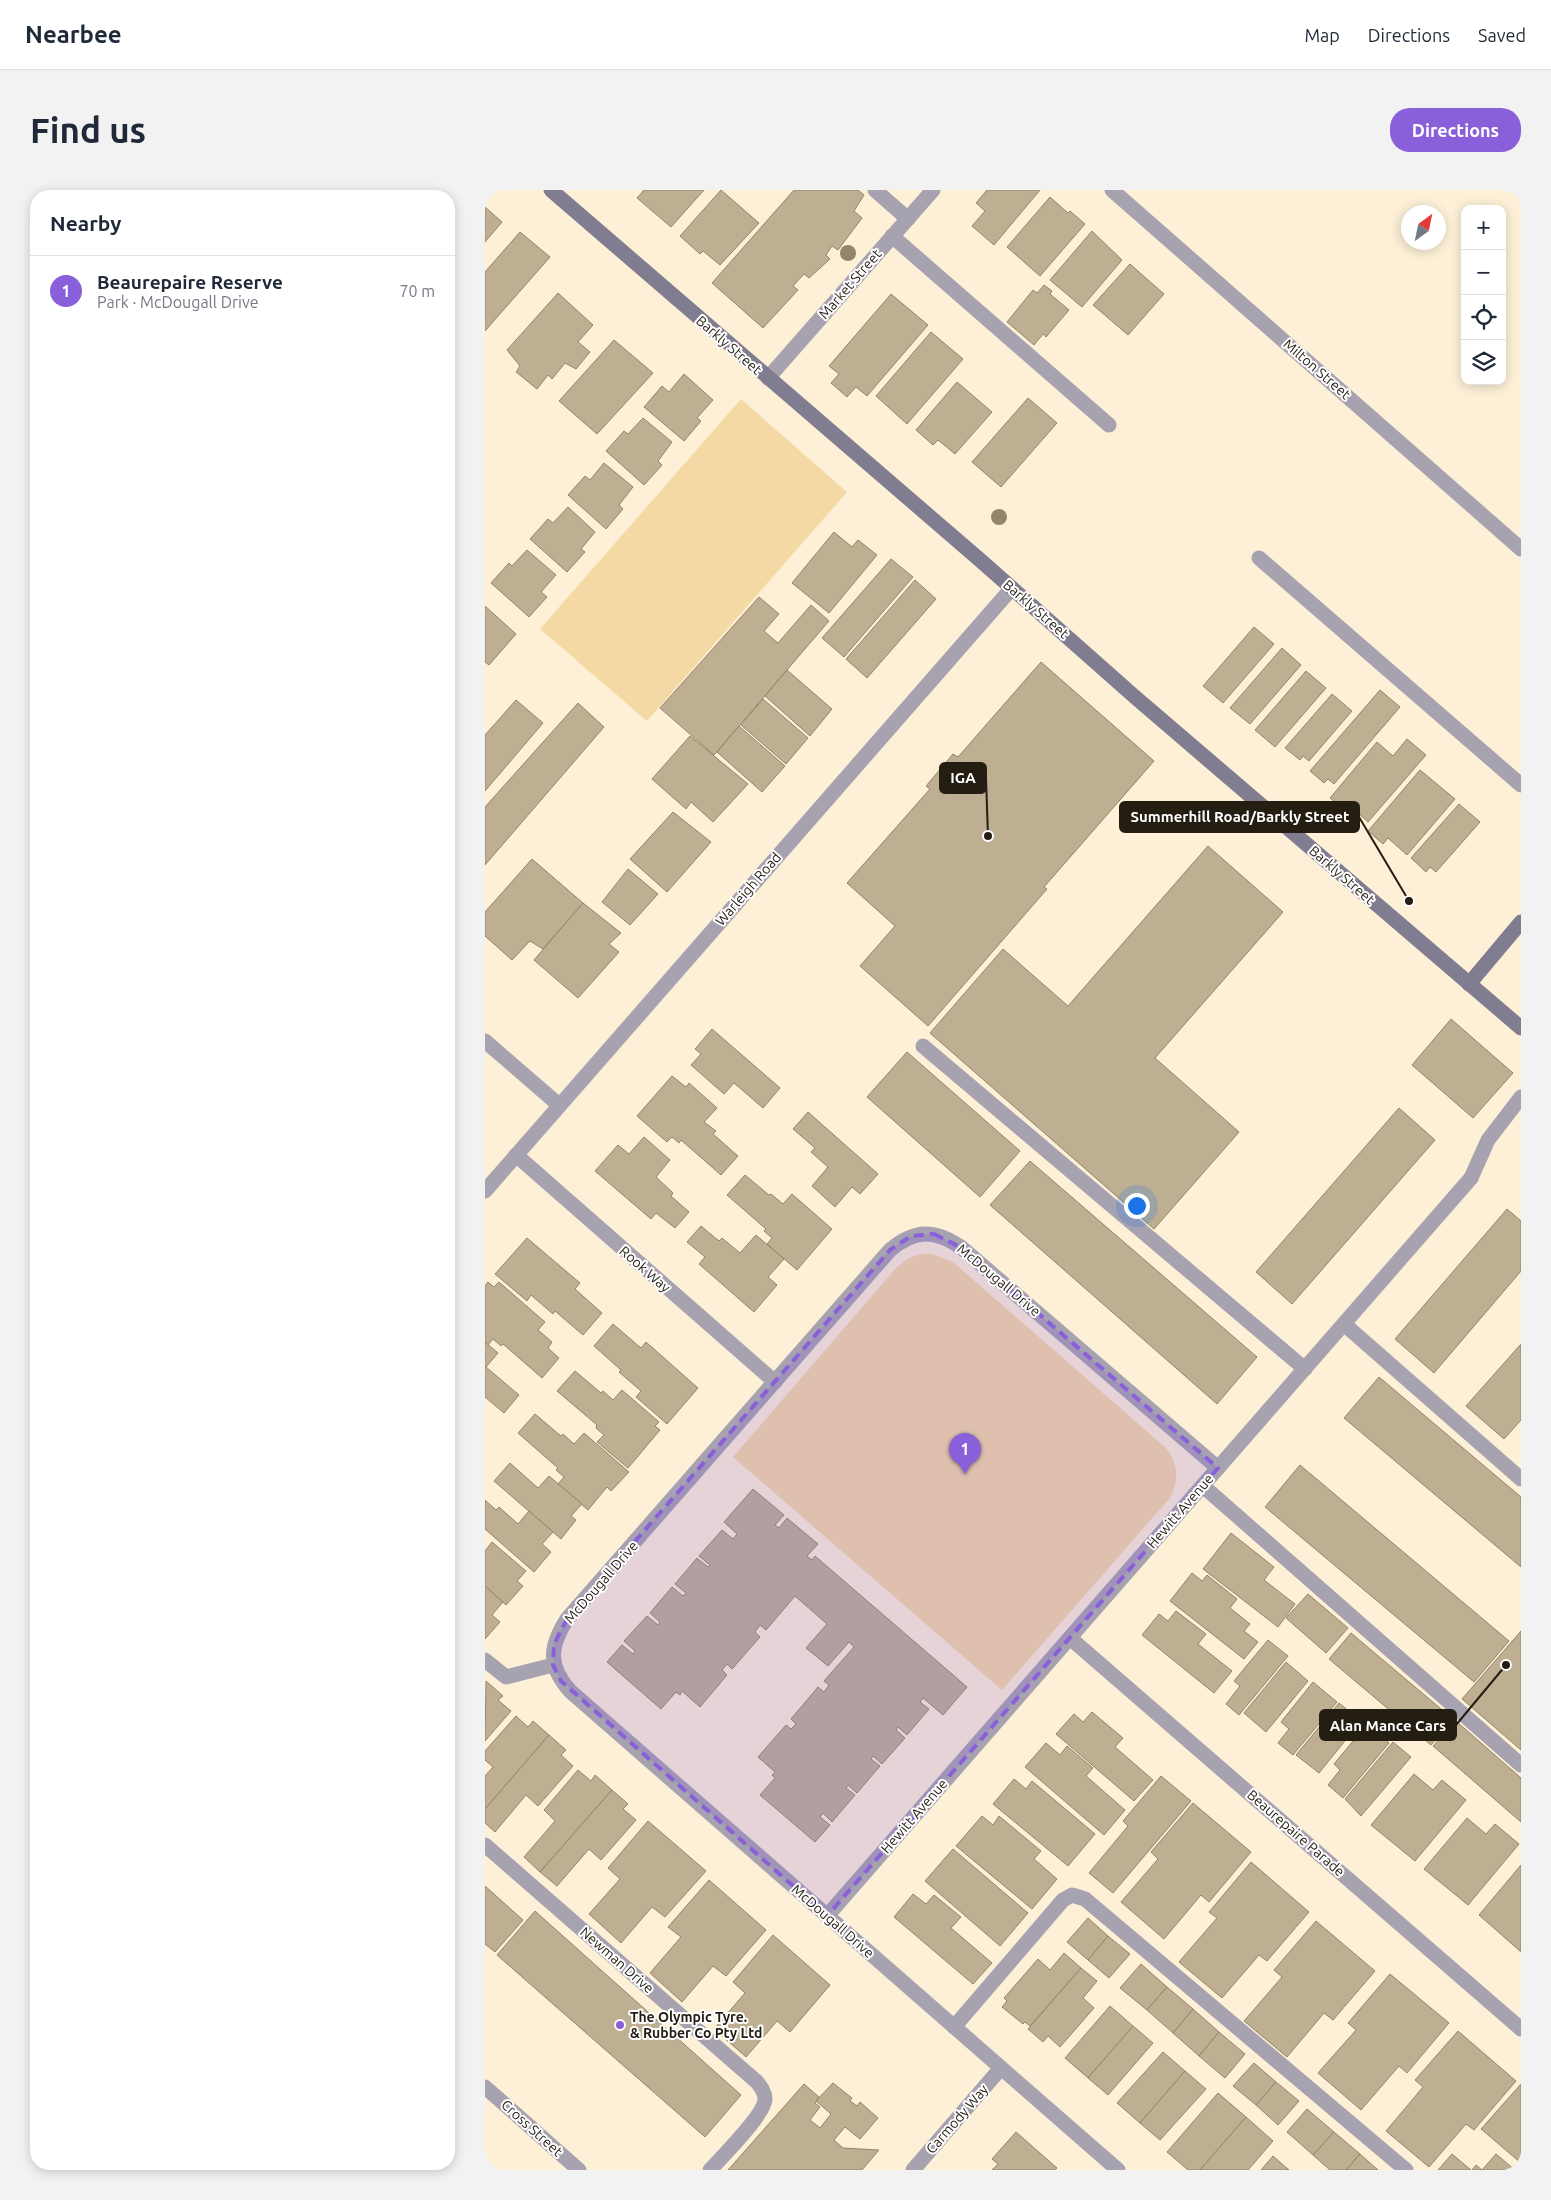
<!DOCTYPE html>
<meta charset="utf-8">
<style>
body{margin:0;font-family:Ubuntu,sans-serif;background:#f2f2f3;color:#1f2937}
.controls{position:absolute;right:15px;top:15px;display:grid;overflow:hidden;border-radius:10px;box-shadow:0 2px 12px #0003}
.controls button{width:45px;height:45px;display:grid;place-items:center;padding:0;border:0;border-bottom:1px solid #e0e1e3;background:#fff;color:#1f2937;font:25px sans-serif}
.compass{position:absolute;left:916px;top:15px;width:45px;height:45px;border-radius:50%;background:#fff;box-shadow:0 2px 12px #0003;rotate:33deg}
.you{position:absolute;left:651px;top:1015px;width:18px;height:18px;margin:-12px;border:4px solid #fff;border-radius:50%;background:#1a73e8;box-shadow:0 0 0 8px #1a73e833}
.badge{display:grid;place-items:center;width:32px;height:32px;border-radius:50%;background:#8960da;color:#fff;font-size:16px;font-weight:700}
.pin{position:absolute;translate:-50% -41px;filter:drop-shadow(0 1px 2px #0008)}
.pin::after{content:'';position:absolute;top:26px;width:18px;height:15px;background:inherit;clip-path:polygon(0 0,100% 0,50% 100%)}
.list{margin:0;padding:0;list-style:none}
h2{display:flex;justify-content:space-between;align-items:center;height:65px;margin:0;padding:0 20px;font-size:21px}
h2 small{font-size:16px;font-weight:400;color:#747a83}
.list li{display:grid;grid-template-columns:32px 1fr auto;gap:15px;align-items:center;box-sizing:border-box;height:70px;padding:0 20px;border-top:1px solid #e0e1e3}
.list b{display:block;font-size:19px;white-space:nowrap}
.list p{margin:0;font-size:16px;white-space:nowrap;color:#747a83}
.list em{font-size:16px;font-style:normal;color:#747a83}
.icon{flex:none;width:28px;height:28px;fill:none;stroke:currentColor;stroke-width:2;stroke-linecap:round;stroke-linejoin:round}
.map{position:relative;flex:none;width:1036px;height:1980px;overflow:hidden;border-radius:20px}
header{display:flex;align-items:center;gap:30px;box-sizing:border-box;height:70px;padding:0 25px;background:#fff;border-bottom:1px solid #e0e1e3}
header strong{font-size:24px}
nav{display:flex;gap:28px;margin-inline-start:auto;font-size:18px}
.intro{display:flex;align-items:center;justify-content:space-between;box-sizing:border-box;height:120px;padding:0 30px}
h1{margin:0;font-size:35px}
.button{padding:12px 22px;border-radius:20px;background:#8960da;color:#fff;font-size:18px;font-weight:700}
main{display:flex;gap:30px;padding:0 30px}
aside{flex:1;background:#fff;border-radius:20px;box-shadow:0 2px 12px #0003}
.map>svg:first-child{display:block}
</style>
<header>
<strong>Nearbee</strong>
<nav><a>Map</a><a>Directions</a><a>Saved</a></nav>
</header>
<div class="intro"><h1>Find us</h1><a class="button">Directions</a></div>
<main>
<aside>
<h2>Nearby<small></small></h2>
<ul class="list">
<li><span class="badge">1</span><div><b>Beaurepaire Reserve</b><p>Park · McDougall Drive</p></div><em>70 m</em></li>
</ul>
</aside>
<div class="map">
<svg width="1036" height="1980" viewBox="0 0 1036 1980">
<rect width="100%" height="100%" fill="#fdf0d7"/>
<g fill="#f5d9a4">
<polygon points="256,209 362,302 162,531 55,439"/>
<path d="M436,1064h12l21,9 212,185c12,16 14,33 3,51l-167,191 -269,-233 163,-189 13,-10z"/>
</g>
<g fill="#beaf92" stroke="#948569">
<polygon points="159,0 219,0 186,37 152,8"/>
<polygon points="236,0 274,33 235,75 218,61 215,64 195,46"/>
<polygon points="309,0 373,0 379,5 369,21 377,28 353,60 347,56 341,65 345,69 324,88 319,84 308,96 313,100 278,138 227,93"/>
<polygon points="502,0 555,0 509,55 487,36 500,21 491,13"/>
<polygon points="565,7 583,23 585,21 600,34 555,86 522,57"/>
<polygon points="0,17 17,32 0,52"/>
<polygon points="607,41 637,70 597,117 565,90"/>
<polygon points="35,42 65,67 0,141 0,82"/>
<polygon points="645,74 679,104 643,145 608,115"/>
<polygon points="559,95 567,101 565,104 584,120 561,147 558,144 549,155 522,132 548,100 552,103"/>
<polygon points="73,103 108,135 93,152 105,162 91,179 80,173 67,189 63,185 52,199 31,182 35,176 22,160"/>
<polygon points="406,104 443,135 382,206 371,197 362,207 346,193 354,184 344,176"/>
<polygon points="446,142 478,169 422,234 391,206"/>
<polygon points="129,150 168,183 112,244 74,211"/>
<polygon points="199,184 228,210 212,228 216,231 199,251 159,217 177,196 184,202"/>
<polygon points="472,192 507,222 470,264 453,250 448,255 431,240"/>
<polygon points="543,208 572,233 516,297 487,272"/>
<polygon points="158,228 187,252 173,271 177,275 159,295 121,261 139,241 143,244"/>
<polygon points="119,273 148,297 134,315 138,319 121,339 83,305 100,286 105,290"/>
<polygon points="83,317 110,342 96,359 100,362 82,382 45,349 63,329 68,333"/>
<polygon points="349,342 367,357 373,350 392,365 344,423 307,393"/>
<polygon points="42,360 71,385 56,402 62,407 44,427 6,393 24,373 27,376"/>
<polygon points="406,369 428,387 359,467 337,448"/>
<polygon points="430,390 451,409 382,488 361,469"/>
<polygon points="274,407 294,424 279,441 293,453 326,415 344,431 229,565 175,518"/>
<polygon points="0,416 31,444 4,475 0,472"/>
<polygon points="769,437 789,454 738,513 718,496"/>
<polygon points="797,458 816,475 765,534 745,518"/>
<polygon points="556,472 669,571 559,697 562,699 443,836 375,776 410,736 362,693 445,599 441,596 468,564 473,567"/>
<polygon points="302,480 347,519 325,546 280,506"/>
<polygon points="821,481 841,498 790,557 770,540"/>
<polygon points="895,500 915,517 849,594 843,589 839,593 825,581"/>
<polygon points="847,504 867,521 824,571 818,566 815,570 800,558"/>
<polygon points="278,509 323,548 301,574 256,535"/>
<polygon points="31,510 58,533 0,601 0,545"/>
<polygon points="93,513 119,537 0,675 0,617"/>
<polygon points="254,536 300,576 277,602 232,562"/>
<polygon points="205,546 263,594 228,632 206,612 201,619 167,589"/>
<polygon points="922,549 941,565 883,632 865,616 860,621 845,608 892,552 908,566"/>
<polygon points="935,580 970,609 922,665 903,648 898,654 883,641"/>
<polygon points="974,614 995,632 951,682 945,677 941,682 926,668"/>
<polygon points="188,622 226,652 182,702 145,669"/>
<polygon points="723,656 798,722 670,868 754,942 669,1039 445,843 518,759 583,816"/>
<polygon points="47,669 98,713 58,759 45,751 27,770 0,746 0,722"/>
<polygon points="143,679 173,704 145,735 117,712"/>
<polygon points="98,713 136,743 124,754 134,762 93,808 49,770"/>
<polygon points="966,829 1028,883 988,928 927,875"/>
<polygon points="227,839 295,898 278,918 249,893 239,904 206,875 216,864 210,859"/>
<polygon points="422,862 535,961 495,1007 382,907"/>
<polygon points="187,886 201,897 204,893 232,918 219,932 231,941 228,944 253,966 236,985 196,950 194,953 187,947 182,952 152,926"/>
<polygon points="914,918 950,950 807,1114 771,1082"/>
<polygon points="323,922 393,984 375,1004 367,997 350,1017 327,996 343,977 326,962 330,958 308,939"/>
<polygon points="159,947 185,970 171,987 188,1003 186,1006 204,1022 190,1038 171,1023 166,1029 110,981 133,955 144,964"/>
<polygon points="545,971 772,1167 732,1214 505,1015"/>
<polygon points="260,985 284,1005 286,1004 298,1014 307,1004 347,1039 312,1080 282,1054 287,1048 279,1041 281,1039 242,1005"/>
<polygon points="1022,1019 1036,1031 1036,1081 949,1183 910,1149"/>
<polygon points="216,1036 234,1051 237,1048 255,1063 271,1045 299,1069 283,1087 292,1095 269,1122 214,1074 220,1067 202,1052"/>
<polygon points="42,1048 95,1093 90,1099 117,1123 98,1145 70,1121 68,1124 46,1105 42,1111 10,1084"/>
<polygon points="3,1092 9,1097 14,1092 60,1132 53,1140 67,1152 63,1158 74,1168 57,1188 18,1154 16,1156 8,1149 3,1155 0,1152 0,1096"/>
<polygon points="128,1134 156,1158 161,1152 213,1198 182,1234 151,1207 156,1201 134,1182 136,1180 109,1156"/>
<polygon points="0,1152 13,1163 1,1177 34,1205 19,1223 0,1207"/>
<polygon points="1036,1154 1036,1230 1019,1249 981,1216"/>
<polygon points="90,1181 116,1203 118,1201 128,1210 137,1200 174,1232 170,1236 175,1240 143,1278 112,1252 119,1245 111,1238 112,1235 72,1201"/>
<polygon points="894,1187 1036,1307 1036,1377 859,1228"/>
<polygon points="50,1224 76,1246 78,1244 89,1254 99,1243 144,1282 126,1301 122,1297 103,1320 73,1294 79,1287 71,1280 73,1278 33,1243"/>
<polygon points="25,1273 53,1298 64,1286 97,1314 86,1326 91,1330 76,1349 9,1291"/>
<polygon points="815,1275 1024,1451 989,1492 780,1317"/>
<polygon points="268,1299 299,1325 290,1335 294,1338 302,1328 333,1354 322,1366 327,1370 330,1366 482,1497 458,1525 438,1508 435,1512 444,1519 422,1545 413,1537 411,1540 420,1548 397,1574 388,1566 386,1569 395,1576 372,1603 363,1595 361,1598 370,1605 347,1632 338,1623 335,1627 345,1635 330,1652 275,1605 290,1588 287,1585 290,1582 273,1567 301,1535 306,1539 311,1534 306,1529 333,1497 339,1502 344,1495 339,1491 369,1457 364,1452 343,1476 321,1458 342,1434 310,1406 281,1440 275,1435 270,1442 275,1447 247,1479 242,1474 237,1480 242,1485 215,1517 197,1501 195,1505 191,1502 176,1519 122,1472 137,1455 148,1464 150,1461 139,1451 162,1426 173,1435 175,1432 165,1423 187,1397 198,1406 201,1403 190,1394 212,1368 223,1377 225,1375 214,1366 237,1340 248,1349 252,1344 239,1332"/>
<polygon points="0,1310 11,1320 14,1317 33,1334 44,1321 68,1342 57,1354 66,1362 49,1382 0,1339"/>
<polygon points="746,1343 789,1377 779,1390 810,1414 793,1437 718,1379"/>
<polygon points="7,1352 41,1381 32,1391 38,1396 21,1415 0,1396 0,1361"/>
<polygon points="707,1383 717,1391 722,1385 752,1409 745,1418 765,1434 759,1441 773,1452 759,1469 685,1411"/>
<polygon points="0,1396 18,1412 7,1425 15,1432 0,1449"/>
<polygon points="823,1404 863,1438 841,1463 801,1428"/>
<polygon points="691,1421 721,1444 713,1454 747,1481 729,1503 657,1445 674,1424 683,1431"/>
<polygon points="1036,1441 1036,1560 977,1509"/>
<polygon points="866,1443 968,1529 946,1555 844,1469"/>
<polygon points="783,1450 803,1466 754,1525 741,1514 755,1496 749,1491"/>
<polygon points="801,1472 823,1491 781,1542 759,1523"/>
<polygon points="1,1491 18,1506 13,1510 26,1521 0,1551"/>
<polygon points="828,1492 852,1512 808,1565 793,1553 804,1539 796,1532"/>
<polygon points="854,1513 876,1531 834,1583 811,1565"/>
<polygon points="607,1522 638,1548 630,1557 668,1590 649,1611 571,1544 589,1524 598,1532"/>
<polygon points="31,1526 43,1537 48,1531 64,1545 0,1619 0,1586 8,1577 0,1570 0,1561"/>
<polygon points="971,1531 1036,1588 1036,1632 948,1556"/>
<polygon points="882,1534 904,1553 858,1608 843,1595 855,1580 849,1574"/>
<polygon points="64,1545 81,1560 76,1565 88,1576 53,1616 41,1605 10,1642 0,1633 0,1619"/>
<polygon points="908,1552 926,1567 876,1626 860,1609"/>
<polygon points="561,1553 575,1565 582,1556 608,1578 601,1586 640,1620 619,1645 540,1577"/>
<polygon points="93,1580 106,1591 110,1585 127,1600 55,1682 39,1667 70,1631 59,1620"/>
<polygon points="929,1584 948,1600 957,1590 981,1610 930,1671 886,1635"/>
<polygon points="676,1586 706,1611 628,1703 604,1683 643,1636 638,1631"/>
<polygon points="529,1589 541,1599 547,1591 610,1644 583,1676 508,1614"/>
<polygon points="127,1600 143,1614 138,1619 151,1630 116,1670 104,1659 72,1696 55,1682"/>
<polygon points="708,1613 766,1662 724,1712 716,1705 679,1749 636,1712 673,1669 666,1662"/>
<polygon points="497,1626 508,1635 514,1626 556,1661 549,1669 572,1689 547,1719 471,1656"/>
<polygon points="982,1628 1001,1644 1010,1634 1034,1654 983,1715 939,1679"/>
<polygon points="163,1631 221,1681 180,1727 167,1717 136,1753 104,1724 135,1689 123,1678"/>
<polygon points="468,1659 543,1723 515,1756 440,1691"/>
<polygon points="766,1672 824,1722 782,1771 774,1765 737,1808 694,1772 732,1728 724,1722"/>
<polygon points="1036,1675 1036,1762 994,1725"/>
<polygon points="224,1690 281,1740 241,1786 228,1776 197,1812 165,1783 196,1747 183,1737"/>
<polygon points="0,1696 38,1730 10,1762 0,1754"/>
<polygon points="428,1704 441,1714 449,1705 476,1727 466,1738 507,1773 488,1794 409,1727"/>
<polygon points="50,1721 256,1905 220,1947 12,1765"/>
<polygon points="603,1728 623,1746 603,1770 582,1752"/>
<polygon points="831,1731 890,1781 848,1830 839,1823 802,1867 759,1831 797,1787 789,1780"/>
<polygon points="288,1745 345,1795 305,1842 292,1831 261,1867 229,1839 260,1803 248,1792"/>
<polygon points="623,1746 645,1764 624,1788 603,1770"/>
<polygon points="579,1763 596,1778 545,1836 540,1832 538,1834 517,1817 522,1811 519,1808 553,1769 565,1780"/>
<polygon points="656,1774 682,1797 662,1820 635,1798"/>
<polygon points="596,1778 612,1791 598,1808 609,1818 575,1857 563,1846 558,1852 543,1839"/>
<polygon points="905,1784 964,1833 922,1883 914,1876 876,1920 833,1883 871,1840 863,1833"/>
<polygon points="682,1797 708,1819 688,1843 662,1820"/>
<polygon points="625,1816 648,1836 603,1888 580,1868"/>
<polygon points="708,1819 734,1842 714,1866 688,1843"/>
<polygon points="648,1836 668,1853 623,1905 603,1888"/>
<polygon points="973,1841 1031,1891 989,1940 981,1934 944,1977 901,1941 938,1897 930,1890"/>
<polygon points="734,1842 760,1864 740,1888 714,1866"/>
<polygon points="678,1862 700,1881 655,1933 632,1913"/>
<polygon points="769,1873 791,1892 771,1915 748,1896"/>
<polygon points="700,1881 721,1899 675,1950 655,1933"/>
<polygon points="791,1892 814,1911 793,1935 771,1915"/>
<polygon points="348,1893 367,1908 365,1911 372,1916 375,1912 393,1928 375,1949 360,1937 349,1950 358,1958 394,1960 377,1980 243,1980 319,1894 334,1907 330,1913 335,1917 325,1930 335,1938 346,1924 331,1911"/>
<polygon points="1036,1894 1036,1973 996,1939"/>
<polygon points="733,1903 761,1927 715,1980 703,1980 682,1962"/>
<polygon points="822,1919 849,1942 828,1965 802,1942"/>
<polygon points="761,1927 788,1951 763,1980 715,1980"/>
<polygon points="531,1942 572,1978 570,1980 507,1980 513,1974 507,1969"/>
<polygon points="849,1942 875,1964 861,1980 845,1980 828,1965"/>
<polygon points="875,1964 893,1980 861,1980"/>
<polygon points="967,1964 986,1980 953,1980"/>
<polygon points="1011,1964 1030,1980 987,1980 991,1975 997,1980"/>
<polygon points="788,1966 804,1980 776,1980"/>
</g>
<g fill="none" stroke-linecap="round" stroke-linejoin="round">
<g stroke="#a6a2b0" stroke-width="15">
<polyline points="390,0 423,29"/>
<polyline points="407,46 624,235"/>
<polyline points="774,368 1036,595"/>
<polyline points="438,856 820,1179"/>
<polyline points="986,988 1003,950 1036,907"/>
<polyline points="859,1134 1036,1289"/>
<polyline points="718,1296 1036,1575"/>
<polyline points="469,1837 578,1710 587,1705 600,1709 921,1980"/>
</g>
<g stroke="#a6a2b0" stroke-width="15">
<polyline points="627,0 1036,359"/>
<polyline points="283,188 448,0"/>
<polyline points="0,851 74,915"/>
<polyline points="31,965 290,1192"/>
<polyline points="0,1001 527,398"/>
<polyline points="585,1448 1036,1839"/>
<polyline points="0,1470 21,1487 68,1475"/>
<path d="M0,1655l272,237c4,5 8,10 8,17 0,15 -43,58 -55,71"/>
<polyline points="342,1726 986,988"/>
<polyline points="0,1897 94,1980"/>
<polyline points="428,1980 516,1878"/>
<path d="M633,1980l-548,-479c-22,-25 -21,-44 -3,-72l323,-369c25,-21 45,-21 72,-2l256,220"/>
</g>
<g stroke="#817d90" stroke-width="15">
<polyline points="66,0 495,370 650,507 1036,838"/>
<polyline points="984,794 1036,732"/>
</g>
</g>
<g fill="#938567">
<circle cx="363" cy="63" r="8"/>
<circle cx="514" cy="327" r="8"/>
</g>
<path fill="#8960da" fill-opacity="0.2" stroke="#8960da" stroke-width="4" stroke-dasharray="10 6" stroke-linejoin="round" d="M449,1044l28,14 256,220 -391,448 -266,-235 -8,-16 1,-21 13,-25 323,-369 21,-14z"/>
<circle fill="#8960da" stroke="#fefefe" stroke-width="2" cx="135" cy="1835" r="5"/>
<g text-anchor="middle" stroke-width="4" stroke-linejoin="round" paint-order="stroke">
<g font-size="14" fill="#231d12" stroke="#fefefe">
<text transform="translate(365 94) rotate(-49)" y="5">Market Street</text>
<text transform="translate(244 155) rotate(41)" y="5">Barkly Street</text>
<text transform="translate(832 179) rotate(41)" y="5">Milton Street</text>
<text transform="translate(551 419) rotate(41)" y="5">Barkly Street</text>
<text transform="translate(857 685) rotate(41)" y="5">Barkly Street</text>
<text transform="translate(263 699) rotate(-49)" y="5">Warleigh Road</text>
<text transform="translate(160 1079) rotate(41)" y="5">Rook Way</text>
<text transform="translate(514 1090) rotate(40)" y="5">McDougall Drive</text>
<text transform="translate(695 1321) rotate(-49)" y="5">Hewitt Avenue</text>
<text transform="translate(116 1392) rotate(-49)" y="5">McDougall Drive</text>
<text transform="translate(429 1626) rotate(-49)" y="5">Hewitt Avenue</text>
<text transform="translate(811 1643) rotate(41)" y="5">Beaurepaire Parade</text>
<text transform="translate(348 1731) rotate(41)" y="5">McDougall Drive</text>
<text transform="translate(132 1770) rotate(41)" y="5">Newman Drive</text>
<text transform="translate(472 1929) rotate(-49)" y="5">Carmody Way</text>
<text transform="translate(47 1938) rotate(42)" y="5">Cross Street</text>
</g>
<g font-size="14" font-weight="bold" fill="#231d12" stroke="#fefefe" text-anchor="start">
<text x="145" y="1832">The Olympic Tyre.<tspan x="145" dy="16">&amp; Rubber Co Pty Ltd</tspan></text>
</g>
</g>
<path fill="none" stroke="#231d12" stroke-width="2" d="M503 646L501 588M924 711L874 627M1021 1475L971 1535"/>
<g fill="#231d12" stroke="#fefefe" stroke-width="2">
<circle cx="503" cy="646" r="5"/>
<circle cx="924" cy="711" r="5"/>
<circle cx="1021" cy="1475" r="5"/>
</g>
<g fill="#231d12" stroke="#231d12" stroke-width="2">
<rect x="455" y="573" width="46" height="30" rx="5"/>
<rect x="635" y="612" width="239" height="30" rx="5"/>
<rect x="835" y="1520" width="136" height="30" rx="5"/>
</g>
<g font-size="15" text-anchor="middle" font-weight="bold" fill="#fff">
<text x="478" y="593">IGA</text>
<text x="755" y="632">Summerhill Road/Barkly Street</text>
<text x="903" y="1541">Alan Mance Cars</text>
</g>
</svg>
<div class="controls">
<button>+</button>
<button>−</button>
<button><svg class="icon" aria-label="locate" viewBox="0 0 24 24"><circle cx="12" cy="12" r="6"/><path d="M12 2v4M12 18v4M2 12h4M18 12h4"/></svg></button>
<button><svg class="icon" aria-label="layers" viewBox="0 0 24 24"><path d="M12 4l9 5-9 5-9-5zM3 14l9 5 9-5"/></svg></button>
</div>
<svg class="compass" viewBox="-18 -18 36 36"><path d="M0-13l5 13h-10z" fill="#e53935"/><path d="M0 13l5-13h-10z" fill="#747a83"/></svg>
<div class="you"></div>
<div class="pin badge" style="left:480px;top:1284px">1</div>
</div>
</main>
